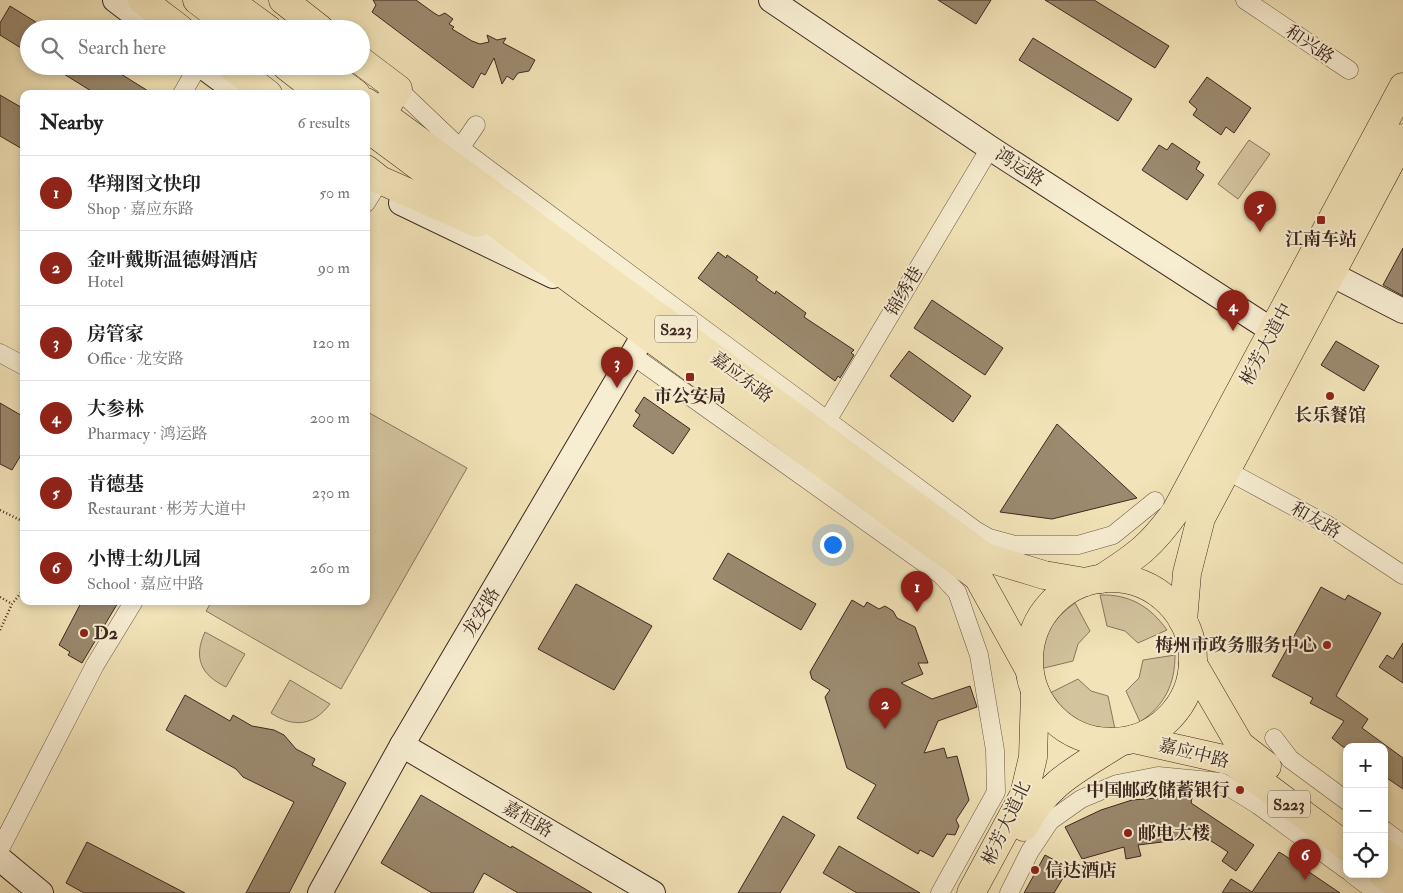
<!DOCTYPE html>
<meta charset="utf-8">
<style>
body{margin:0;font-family:"IM FELL Double Pica","Noto Serif SC",serif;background:#f6f6f6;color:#222}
.controls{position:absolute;right:15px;bottom:15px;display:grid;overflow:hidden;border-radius:10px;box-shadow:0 2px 8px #0003}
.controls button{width:45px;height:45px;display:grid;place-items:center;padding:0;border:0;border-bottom:1px solid #e0e0e0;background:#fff;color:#222;font:25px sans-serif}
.you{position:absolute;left:832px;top:544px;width:18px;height:18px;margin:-12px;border:4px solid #fff;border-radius:50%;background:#1a73e8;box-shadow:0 0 0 8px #1a73e833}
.badge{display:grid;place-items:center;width:32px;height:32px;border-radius:50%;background:#8f2418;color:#fff;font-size:16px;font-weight:700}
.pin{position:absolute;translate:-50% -41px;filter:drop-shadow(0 1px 2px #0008)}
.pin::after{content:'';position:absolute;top:26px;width:18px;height:15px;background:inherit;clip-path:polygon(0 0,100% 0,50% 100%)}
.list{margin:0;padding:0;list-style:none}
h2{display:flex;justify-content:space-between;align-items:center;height:65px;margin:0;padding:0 20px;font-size:21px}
h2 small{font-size:16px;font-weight:400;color:#767676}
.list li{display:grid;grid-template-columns:32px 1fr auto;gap:15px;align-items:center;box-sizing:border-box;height:75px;padding:0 20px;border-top:1px solid #e0e0e0}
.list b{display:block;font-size:19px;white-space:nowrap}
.list p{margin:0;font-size:16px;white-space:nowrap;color:#767676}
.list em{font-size:16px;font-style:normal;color:#767676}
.icon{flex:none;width:28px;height:28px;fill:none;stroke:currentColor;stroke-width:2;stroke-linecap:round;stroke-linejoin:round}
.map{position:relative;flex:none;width:1403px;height:893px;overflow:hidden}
.search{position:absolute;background:#fff;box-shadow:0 2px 8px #0003;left:20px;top:20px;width:350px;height:55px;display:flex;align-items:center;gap:12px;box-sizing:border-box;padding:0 18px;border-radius:28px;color:#767676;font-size:19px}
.panel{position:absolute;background:#fff;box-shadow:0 2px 8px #0003;left:20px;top:90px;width:350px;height:515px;border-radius:10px}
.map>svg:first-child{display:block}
</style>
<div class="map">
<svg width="1403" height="893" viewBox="0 0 1403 893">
<rect width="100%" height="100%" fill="#f2e4b8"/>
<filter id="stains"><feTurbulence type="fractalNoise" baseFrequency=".004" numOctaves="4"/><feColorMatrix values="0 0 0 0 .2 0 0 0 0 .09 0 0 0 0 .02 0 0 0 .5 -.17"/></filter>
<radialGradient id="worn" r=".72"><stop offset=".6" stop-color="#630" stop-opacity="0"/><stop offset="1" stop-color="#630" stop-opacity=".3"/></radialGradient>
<g fill="#d3c49e" stroke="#88765f">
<polygon points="1249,140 1270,154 1238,199 1218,184"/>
<polygon points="366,411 467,468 341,689 206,611 212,601 366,601"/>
<path d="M1100,595c29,-1 50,11 67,35l-29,13 -13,-12 -18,-5z"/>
<path d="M1075,603l15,28 -12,13 -5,17 -33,8c0,-29 11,-49 35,-66z"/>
<path d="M205,632l40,22 -19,33c-25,-12 -33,-29 -21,-55z"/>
<path d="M1175,655c0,29 -10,50 -35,67l-14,-31 13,-13 4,-18z"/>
<path d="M1078,679l13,12 17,5 7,33c-29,1 -50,-10 -67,-35z"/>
<path d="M290,680l40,24c-17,22 -36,24 -59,9z"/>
</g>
<g fill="#9b8a6f" stroke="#3c2820">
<polygon points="373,0 416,0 434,13 439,16 445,13 453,19 449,24 454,27 452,29 472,41 480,44 489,42 487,35 497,40 506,38 503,43 535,60 529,71 518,73 513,80 507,76 502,84 494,58 485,75 481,73 473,88 372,12 376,5"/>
<polygon points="938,0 991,0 976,24"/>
<polygon points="1045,0 1094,0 1169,46 1155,68"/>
<polygon points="10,6 47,29 29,29 29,53 0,35 0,23"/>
<polygon points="1033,38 1132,99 1118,121 1019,60"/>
<polygon points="51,66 108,66 153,94 96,94"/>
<polygon points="1207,77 1251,108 1234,133 1226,127 1221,135 1193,115 1197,109 1189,102"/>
<polygon points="0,95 24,109 24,150 0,136"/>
<polygon points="1172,143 1200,162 1196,169 1204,175 1187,200 1142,170 1159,145 1167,150"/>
<polygon points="1403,248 1403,296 1383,285"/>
<polygon points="718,252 726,258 727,255 758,277 756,280 775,294 776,291 806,313 804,317 854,350 851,353 854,355 840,378 838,376 835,381 698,278"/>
<polygon points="932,300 1003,348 985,375 914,328"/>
<polygon points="1336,341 1379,366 1364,391 1321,365"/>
<polygon points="909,351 971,396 953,422 890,376"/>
<polygon points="644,397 690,429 673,454 633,426 640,415 635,411"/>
<polygon points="0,403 24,417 24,450 12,470 0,464"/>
<polygon points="1057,424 1137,498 1052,519 1000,512"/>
<polygon points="728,553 816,604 801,630 713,579"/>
<polygon points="576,584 652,626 614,690 538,649"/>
<polygon points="1321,587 1345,600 1348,595 1381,613 1336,696 1368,719 1362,728 1403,758 1403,789 1384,776 1384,747 1343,747 1332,738 1344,721 1310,703 1313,698 1272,676"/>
<polygon points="852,600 864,607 867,602 879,609 885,606 893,611 897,618 915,627 928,663 918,663 923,674 901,683 932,699 970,686 977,707 938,721 924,753 944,748 947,758 957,756 969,800 956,820 959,826 955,835 947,834 933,857 920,850 918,854 857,818 876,785 847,768 825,697 830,690 812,679 810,672"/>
<polygon points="82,601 119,601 82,663 68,655 70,652 59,645"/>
<polygon points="1403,643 1403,683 1379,667 1387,655 1393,659"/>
<polygon points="185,695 230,721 233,715 252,726 274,730 284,735 296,749 315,759 312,765 346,783 289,893 246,893 294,802 243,777 236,769 166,730"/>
<polygon points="421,795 511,848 512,846 592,893 518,893 484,873 473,893 432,893 381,863"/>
<polygon points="1170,797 1192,798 1191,803 1254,845 1236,871 1222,861 1228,852 1188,826 1186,839 1138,845 1141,856 1126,859 1124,847 1082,859 1065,827 1101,810 1132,800"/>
<polygon points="783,816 815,835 780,893 738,893"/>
<polygon points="87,842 185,893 84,893 66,883"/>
<polygon points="839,846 920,893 857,893 823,873"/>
<polygon points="1279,852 1284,855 1340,893 1222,893 1231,879 1252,892"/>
<polygon points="1045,855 1069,868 1054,893 1024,893"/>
</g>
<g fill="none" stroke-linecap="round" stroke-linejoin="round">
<g stroke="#6a5746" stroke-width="19">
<g id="street">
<polyline points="1245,0 1349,70"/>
<polyline points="398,89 460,148 975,530 989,538 1015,545 1078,545 1113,535 1155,501"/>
<polyline points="182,94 198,66"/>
<polyline points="454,157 476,125"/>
<polyline points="366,203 374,190"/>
<polyline points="0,353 24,366"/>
<polyline points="632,355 941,575 957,592 979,655 995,750 996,792 940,893"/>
<polyline points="821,431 990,148"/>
<polyline points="1226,470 1326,524 1403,575"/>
<polyline points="1274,738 1290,759 1347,801"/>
<polyline points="1384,830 1403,844"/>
<polyline points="0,849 95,665 134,601"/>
<polyline points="1352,874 1377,893"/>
<polyline points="1009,893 1030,851 1050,821 1081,799 1117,784 1158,776 1221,782 1258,805 1347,870"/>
</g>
</g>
<g stroke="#3c2820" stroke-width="26">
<g id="secondary">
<polyline points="115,0 153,29"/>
<polyline points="771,0 990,148 1273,331"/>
<polyline points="202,66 240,94"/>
<polyline points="401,203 553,276"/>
<polyline points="1331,274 1403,311"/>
<polyline points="402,745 653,893"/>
<polyline points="0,859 41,893"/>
<polyline points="320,893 402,745 645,333"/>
</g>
</g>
<g stroke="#3c2820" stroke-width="29">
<g id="primary">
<polyline points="142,0 180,29"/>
<polyline points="197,0 235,29"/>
<polyline points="228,0 268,29"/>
<polyline points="283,0 320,29"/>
<polyline points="361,61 398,89 382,113"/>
<polyline points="231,66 268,94"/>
<polyline points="286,66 322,94"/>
<polyline points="319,66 356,94"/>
<polyline points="366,102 985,557 1044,575 1085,582"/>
<polyline points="366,127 588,292 978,577 1029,669"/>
<polyline points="366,169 380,180 477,223"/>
<circle cx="1111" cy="660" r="82"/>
<path d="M1101,579c36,-23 51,-34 75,-68l227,-424"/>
<polyline points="1183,621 1187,573 1201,518 1403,138"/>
<polyline points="1193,664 1240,745 1267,766"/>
<polyline points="1134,739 1232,761 1347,847"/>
<path d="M1024,827c23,-45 54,-58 96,-85"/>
<polyline points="1384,853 1403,867"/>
<polyline points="1383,874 1403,889"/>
<polyline points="971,893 1024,795 1033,757 1035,692"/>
</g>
</g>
<g stroke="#3c2820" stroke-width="2.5" stroke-dasharray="1 2.5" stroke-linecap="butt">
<polyline points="0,510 24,522"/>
<polyline points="0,597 12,604"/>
<polyline points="0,630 12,604 24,589"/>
</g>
<use href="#street" stroke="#f7edd1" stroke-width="18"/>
<use href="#secondary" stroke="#f7edd1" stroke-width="24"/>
<use href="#primary" stroke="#f2e4b8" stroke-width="28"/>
</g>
<g fill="#8f2418" stroke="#f7edd1" stroke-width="2">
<rect x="1316" y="215" width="10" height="10" rx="2.5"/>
<rect x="685" y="372" width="10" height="10" rx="2.5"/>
<circle cx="1330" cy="396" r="5"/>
<circle cx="84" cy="633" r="5"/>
<circle cx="1327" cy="645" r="5"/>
<circle cx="1240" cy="790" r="5"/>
<circle cx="1128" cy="833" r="5"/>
<circle cx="1035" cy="870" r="5"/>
</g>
<g text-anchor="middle" stroke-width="4" stroke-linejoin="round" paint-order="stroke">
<g fill="#f7edd1" stroke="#746355" stroke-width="1">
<rect x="655" y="315.5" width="42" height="27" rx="4"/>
<rect x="1268" y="790.5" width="42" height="27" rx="4"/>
</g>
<g font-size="16" font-weight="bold" fill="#3c2820">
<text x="676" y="335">S223</text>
<text x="1289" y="810">S223</text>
</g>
<g font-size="18" fill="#3c2820" stroke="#f7edd1">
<text transform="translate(1310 44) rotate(34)" y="6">和兴路</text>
<text transform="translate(1020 167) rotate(33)" y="6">鸿运路</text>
<text transform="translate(904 291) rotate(-59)" y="6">锦绣巷</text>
<text transform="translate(1266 344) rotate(-62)" y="6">彬芳大道中</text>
<text transform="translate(742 377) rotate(37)" y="6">嘉应东路</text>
<text transform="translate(1316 520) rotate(30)" y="6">和友路</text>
<text transform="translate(481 612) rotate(-59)" y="6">龙安路</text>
<text transform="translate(1194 753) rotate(14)" y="6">嘉应中路</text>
<text transform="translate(528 819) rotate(30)" y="6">嘉恒路</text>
<text transform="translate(1006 823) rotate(-65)" y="6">彬芳大道北</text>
</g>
<g font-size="18" font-weight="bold" fill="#3c2820" stroke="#f7edd1">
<text x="1321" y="245">江南车站</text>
<text x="690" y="402">市公安局</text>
<text x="1330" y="421">长乐餐馆</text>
<text x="94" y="639" text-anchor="start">D2</text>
<text x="1317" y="651" text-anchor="end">梅州市政务服务中心</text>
<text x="1230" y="796" text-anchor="end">中国邮政储蓄银行</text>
<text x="1138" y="839" text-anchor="start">邮电大楼</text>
<text x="1045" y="876" text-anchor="start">信达酒店</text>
</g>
</g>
<rect width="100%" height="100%" filter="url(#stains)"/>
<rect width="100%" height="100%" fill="url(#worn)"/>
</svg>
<div class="controls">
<button>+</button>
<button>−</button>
<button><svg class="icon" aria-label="locate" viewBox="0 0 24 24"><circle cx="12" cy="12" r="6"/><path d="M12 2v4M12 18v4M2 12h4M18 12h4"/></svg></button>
</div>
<div class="you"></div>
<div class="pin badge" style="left:917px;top:612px">1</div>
<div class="pin badge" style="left:885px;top:729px">2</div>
<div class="pin badge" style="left:617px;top:388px">3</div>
<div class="pin badge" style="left:1233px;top:331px">4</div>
<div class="pin badge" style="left:1260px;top:232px">5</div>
<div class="pin badge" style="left:1305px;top:880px">6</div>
<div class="search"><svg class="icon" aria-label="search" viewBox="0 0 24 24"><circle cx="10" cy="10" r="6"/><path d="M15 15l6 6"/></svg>Search here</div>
<section class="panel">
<h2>Nearby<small>6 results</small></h2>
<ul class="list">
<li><span class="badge">1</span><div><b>华翔图文快印</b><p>Shop · 嘉应东路</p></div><em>50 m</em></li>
<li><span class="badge">2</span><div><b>金叶戴斯温德姆酒店</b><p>Hotel</p></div><em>90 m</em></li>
<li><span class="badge">3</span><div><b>房管家</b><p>Office · 龙安路</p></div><em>120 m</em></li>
<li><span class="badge">4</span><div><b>大参林</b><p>Pharmacy · 鸿运路</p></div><em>200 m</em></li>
<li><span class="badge">5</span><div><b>肯德基</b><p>Restaurant · 彬芳大道中</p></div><em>230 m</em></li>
<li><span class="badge">6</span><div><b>小博士幼儿园</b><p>School · 嘉应中路</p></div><em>260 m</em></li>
</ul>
</section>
</div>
